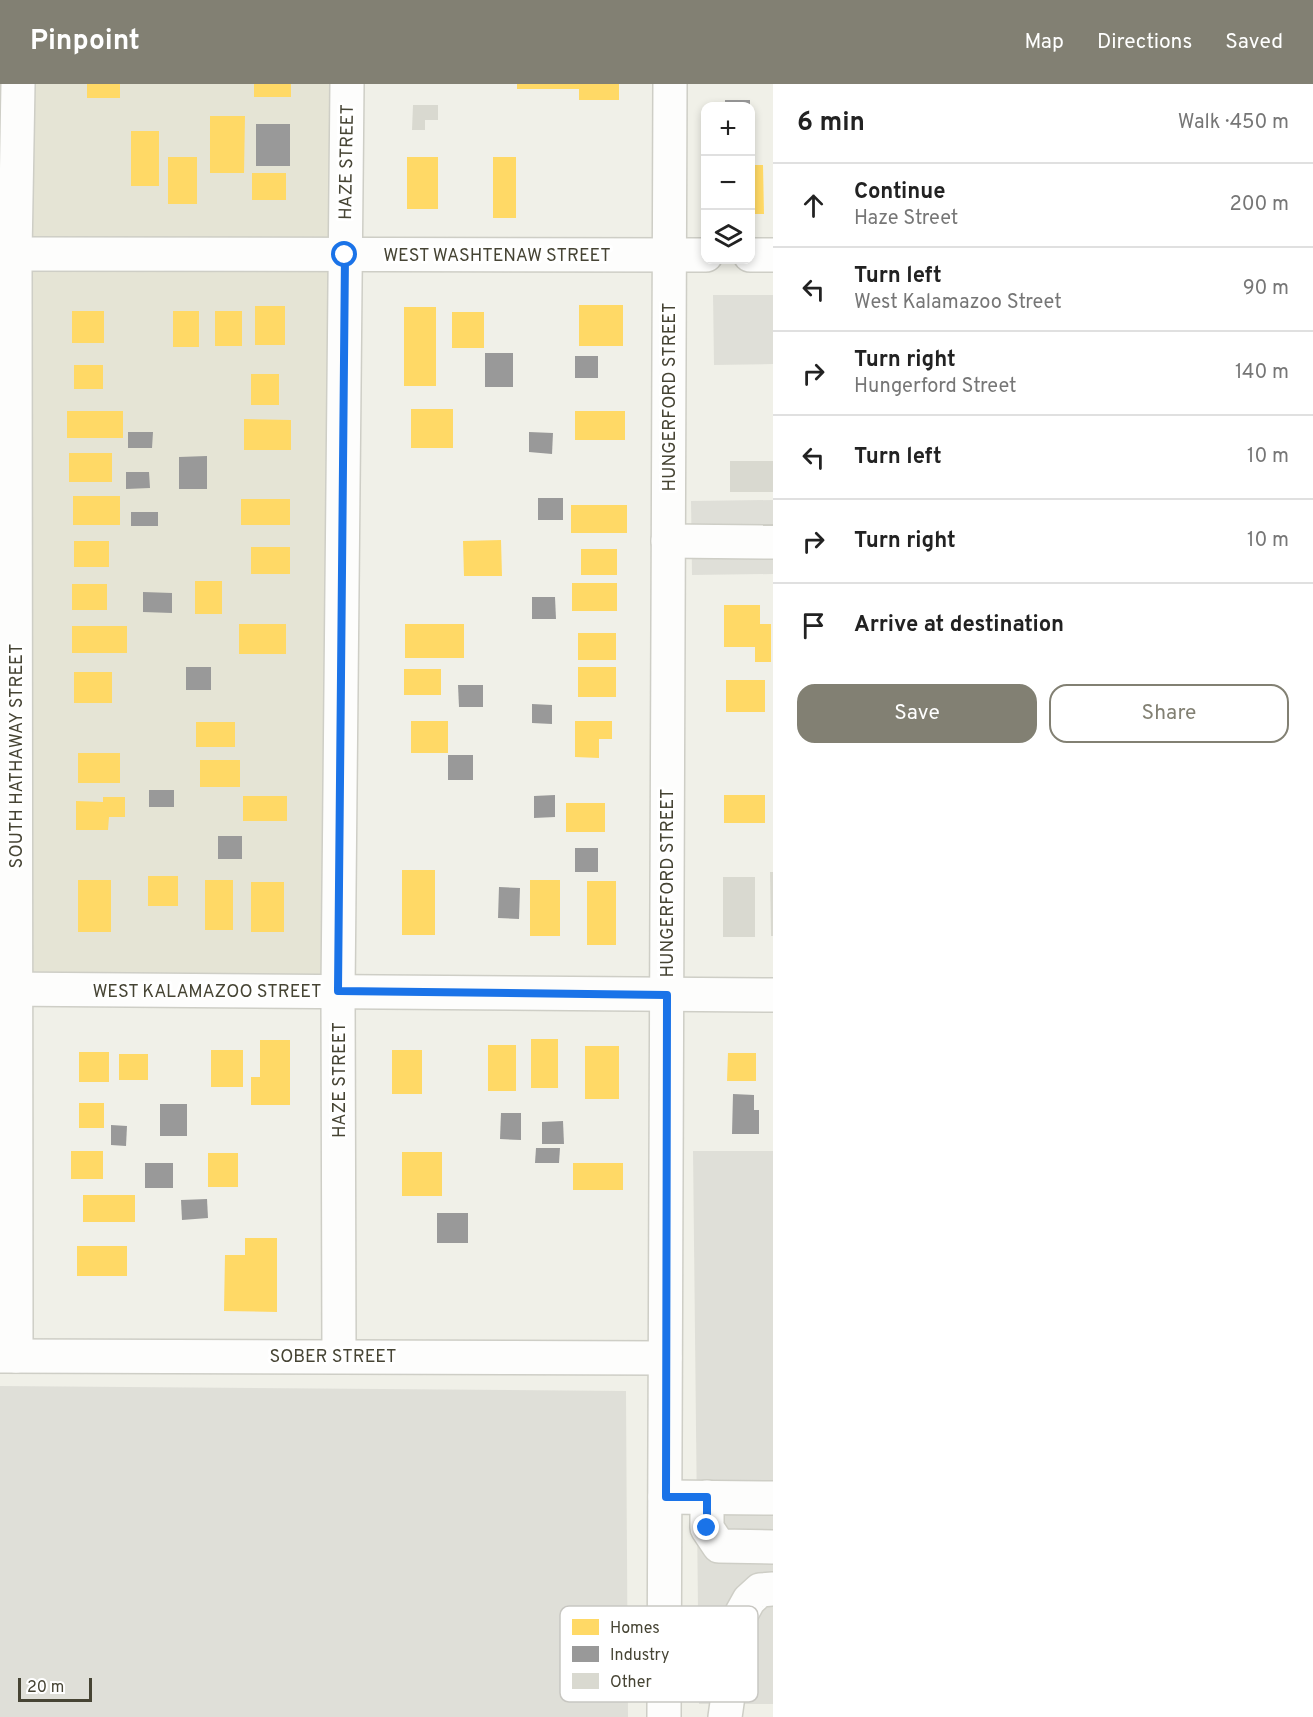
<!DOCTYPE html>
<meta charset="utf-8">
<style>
body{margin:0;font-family:Overpass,sans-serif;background:#f2f2f2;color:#222}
.controls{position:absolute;right:18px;top:18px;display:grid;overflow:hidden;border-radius:12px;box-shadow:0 3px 9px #0003}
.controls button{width:54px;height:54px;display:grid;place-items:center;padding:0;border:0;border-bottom:2px solid #e0e0e0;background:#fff;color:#222;font:30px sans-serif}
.scale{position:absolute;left:18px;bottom:15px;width:74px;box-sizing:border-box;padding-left:6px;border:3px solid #464434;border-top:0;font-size:16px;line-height:21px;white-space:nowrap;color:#464434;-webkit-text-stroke:4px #fff;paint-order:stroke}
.stop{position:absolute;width:18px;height:18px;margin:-14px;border:4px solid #1a73e8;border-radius:50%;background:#fff}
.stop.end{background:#1a73e8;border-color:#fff;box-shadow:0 2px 6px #0008}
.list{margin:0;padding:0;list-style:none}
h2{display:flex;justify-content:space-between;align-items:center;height:78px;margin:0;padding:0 24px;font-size:26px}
h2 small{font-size:20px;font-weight:400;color:#767676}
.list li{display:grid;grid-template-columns:39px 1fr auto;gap:18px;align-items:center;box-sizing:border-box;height:84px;padding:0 24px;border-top:2px solid #e0e0e0}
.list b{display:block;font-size:22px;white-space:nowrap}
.list p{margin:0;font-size:20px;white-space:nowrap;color:#767676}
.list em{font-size:20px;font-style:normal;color:#767676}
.actions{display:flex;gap:12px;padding:18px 24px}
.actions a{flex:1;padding:14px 0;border:2px solid #828073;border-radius:18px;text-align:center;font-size:21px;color:#828073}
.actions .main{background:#828073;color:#fff}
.icon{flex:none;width:33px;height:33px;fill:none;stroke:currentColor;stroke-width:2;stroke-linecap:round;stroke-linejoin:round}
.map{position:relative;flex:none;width:773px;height:1633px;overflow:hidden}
header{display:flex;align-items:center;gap:36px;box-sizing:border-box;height:84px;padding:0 30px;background:#828073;color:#fff}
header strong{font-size:28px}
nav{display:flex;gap:33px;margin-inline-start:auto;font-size:21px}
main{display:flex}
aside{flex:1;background:#fff}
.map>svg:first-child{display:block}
</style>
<header>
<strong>Pinpoint</strong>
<nav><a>Map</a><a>Directions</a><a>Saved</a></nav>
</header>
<main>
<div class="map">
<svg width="773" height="1633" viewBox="0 0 773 1633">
<rect width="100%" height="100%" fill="#f0f0e8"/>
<polygon fill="#e5e4d5" points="0,0 348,0 338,907 0,906"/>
<g fill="#dfdfd8">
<polygon points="713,211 773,211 773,280 714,281"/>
<polygon points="773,416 773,490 692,491 691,417"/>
<polygon points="693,1067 773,1067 773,1620 699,1620"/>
<polygon points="0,1302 626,1307 628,1633 0,1633"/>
</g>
<g fill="#ffd966">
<rect x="87" y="0" width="33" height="14"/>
<rect x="254" y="0" width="37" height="13"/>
<polygon points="517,0 619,0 619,16 579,16 579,5 517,5"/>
<polygon points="210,32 245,32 244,89 210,89"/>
<rect x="131" y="47" width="28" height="55"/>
<rect x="168" y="73" width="29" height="47"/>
<rect x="407" y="73" width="31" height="52"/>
<rect x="493" y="73" width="23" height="61"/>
<polygon points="750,81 763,81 764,130 750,130"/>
<rect x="252" y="89" width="34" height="27"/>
<rect x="579" y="221" width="44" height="41"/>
<rect x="255" y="222" width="30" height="39"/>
<rect x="404" y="223" width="32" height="79"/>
<rect x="72" y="227" width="32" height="32"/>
<rect x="173" y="227" width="26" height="36"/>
<rect x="215" y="227" width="27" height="35"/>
<rect x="452" y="228" width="32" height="36"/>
<rect x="74" y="281" width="29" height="24"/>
<rect x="251" y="290" width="28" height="31"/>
<rect x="411" y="325" width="42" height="39"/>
<rect x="67" y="327" width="56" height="27"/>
<rect x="575" y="327" width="50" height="29"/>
<polygon points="244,335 291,336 291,366 244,366"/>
<rect x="69" y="369" width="43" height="29"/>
<rect x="73" y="412" width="47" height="29"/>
<rect x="241" y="415" width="49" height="26"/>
<rect x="571" y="421" width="56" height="28"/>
<polygon points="501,456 502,492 464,492 463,457"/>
<rect x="74" y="457" width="35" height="26"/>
<rect x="251" y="463" width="39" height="27"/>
<rect x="581" y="465" width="36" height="26"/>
<rect x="195" y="497" width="27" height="33"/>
<rect x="572" y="499" width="45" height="28"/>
<rect x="72" y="500" width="35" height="26"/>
<polygon points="724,521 760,521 760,540 771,540 771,578 755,578 755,563 724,563"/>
<rect x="239" y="540" width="47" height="30"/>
<rect x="405" y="540" width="59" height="34"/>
<rect x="72" y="542" width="55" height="27"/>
<rect x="578" y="549" width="38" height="27"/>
<rect x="578" y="583" width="38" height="30"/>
<rect x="404" y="585" width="37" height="26"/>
<rect x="74" y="588" width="38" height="31"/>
<rect x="726" y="596" width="39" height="32"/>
<rect x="411" y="637" width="37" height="32"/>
<polygon points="575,637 612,637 612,655 599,655 599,674 575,673"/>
<rect x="196" y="638" width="39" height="25"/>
<rect x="78" y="669" width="42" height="30"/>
<rect x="200" y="676" width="40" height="27"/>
<rect x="724" y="711" width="41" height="28"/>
<rect x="243" y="712" width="44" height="25"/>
<polygon points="103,713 125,713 125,733 109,733 108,746 76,746 76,717 103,718"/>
<rect x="566" y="719" width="39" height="29"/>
<rect x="402" y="786" width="33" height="65"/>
<rect x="148" y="792" width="30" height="30"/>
<rect x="78" y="796" width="33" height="52"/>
<rect x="205" y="796" width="28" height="50"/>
<rect x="530" y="796" width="30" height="56"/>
<rect x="587" y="797" width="29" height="64"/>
<rect x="251" y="798" width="33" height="50"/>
<rect x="531" y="955" width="27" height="49"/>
<polygon points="260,956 290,956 290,1021 251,1021 251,993 260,993"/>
<rect x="488" y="961" width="28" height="46"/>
<rect x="585" y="962" width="34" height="53"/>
<rect x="211" y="966" width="32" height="37"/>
<rect x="392" y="966" width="30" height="44"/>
<rect x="79" y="968" width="30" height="30"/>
<polygon points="728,969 756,969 756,997 727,997"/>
<rect x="119" y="970" width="29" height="26"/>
<rect x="79" y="1019" width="25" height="25"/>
<rect x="71" y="1067" width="32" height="28"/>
<rect x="402" y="1068" width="40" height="44"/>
<rect x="208" y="1069" width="30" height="34"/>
<rect x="573" y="1079" width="50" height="27"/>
<rect x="83" y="1111" width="52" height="27"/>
<polygon points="245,1154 277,1154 277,1228 224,1227 225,1171 245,1171"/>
<rect x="77" y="1162" width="50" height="30"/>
</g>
<g fill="#999">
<rect x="725" y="16" width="25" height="6"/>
<rect x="256" y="40" width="34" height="42"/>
<rect x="485" y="269" width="28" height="34"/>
<rect x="575" y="272" width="23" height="22"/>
<polygon points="128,348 153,348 152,364 128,364"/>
<polygon points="529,348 553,349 552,370 529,368"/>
<polygon points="207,372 207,405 179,405 179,373"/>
<polygon points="126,388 149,388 150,404 126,405"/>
<rect x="538" y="414" width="25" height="22"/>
<rect x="131" y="428" width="27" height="14"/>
<polygon points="143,508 172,509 172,529 143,528"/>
<polygon points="532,513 555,513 556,535 532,535"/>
<rect x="186" y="583" width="25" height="23"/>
<polygon points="458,601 483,601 483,623 459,623"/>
<polygon points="532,620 552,621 552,640 532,639"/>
<rect x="448" y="671" width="25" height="25"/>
<rect x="149" y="706" width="25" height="17"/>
<polygon points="555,711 555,733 534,734 534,712"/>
<rect x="218" y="752" width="24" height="23"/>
<rect x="575" y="764" width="23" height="24"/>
<polygon points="499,803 520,804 519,835 498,834"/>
<polygon points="733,1010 754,1011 754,1026 759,1026 759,1050 732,1050"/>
<rect x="160" y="1020" width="27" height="32"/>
<polygon points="501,1029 521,1029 521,1056 500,1055"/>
<polygon points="563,1037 564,1060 542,1060 542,1038"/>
<polygon points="111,1041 127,1042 126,1062 111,1061"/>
<polygon points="536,1064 560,1064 559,1079 535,1079"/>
<rect x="145" y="1079" width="28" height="25"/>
<polygon points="207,1115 208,1134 182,1136 181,1116"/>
<rect x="437" y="1129" width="31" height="30"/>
</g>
<g fill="#d9d9d0">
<polygon points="413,21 438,21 438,36 425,36 425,46 412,46"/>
<rect x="730" y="377" width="43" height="31"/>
<polygon points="770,788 773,788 773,852 771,852"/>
<rect x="723" y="793" width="32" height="60"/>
</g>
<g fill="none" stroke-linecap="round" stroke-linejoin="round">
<g stroke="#cecec6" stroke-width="36">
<g id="minor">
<polyline points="0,170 706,171"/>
<polyline points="750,171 773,171"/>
<polyline points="668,457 773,458"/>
<polyline points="0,905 773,911"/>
<polyline points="0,1272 665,1274"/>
<polyline points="16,1272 15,170 18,0"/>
<polyline points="339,1272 338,907 347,0"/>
<polyline points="665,1413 773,1414"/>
<polyline points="707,1413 707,1444 719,1462 773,1463"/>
<polyline points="664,1633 670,0"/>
<polyline points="725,1633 739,1534 749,1516 760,1506 773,1505"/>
</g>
</g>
<use href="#minor" stroke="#fdfdfc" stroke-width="33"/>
</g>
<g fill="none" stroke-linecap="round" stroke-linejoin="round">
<polyline stroke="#1a73e8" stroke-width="8" points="345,171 338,907 667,911 666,1413 707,1413 707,1444"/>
</g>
<g text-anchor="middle" stroke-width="6" stroke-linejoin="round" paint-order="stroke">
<g font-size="18" fill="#464434" stroke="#fff">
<text transform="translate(346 78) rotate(-89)" y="6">HAZE STREET</text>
<text x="497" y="177">WEST WASHTENAW STREET</text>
<text transform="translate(669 313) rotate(-90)" y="6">HUNGERFORD STREET</text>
<text transform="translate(16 672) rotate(-90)" y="6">SOUTH HATHAWAY STREET</text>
<text transform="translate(667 799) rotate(-90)" y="6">HUNGERFORD STREET</text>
<text x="207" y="913">WEST KALAMAZOO STREET</text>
<text transform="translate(339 996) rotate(-90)" y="6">HAZE STREET</text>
<text x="333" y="1278">SOBER STREET</text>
</g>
</g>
<rect x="560" y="1522" width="198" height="96" rx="9" fill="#fff" stroke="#c8c7c2" stroke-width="1.5"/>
<rect x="572" y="1535" width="27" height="16" fill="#ffd966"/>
<rect x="572" y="1562" width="27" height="16" fill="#999"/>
<rect x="572" y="1589" width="27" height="16" fill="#d9d9d0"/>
<g font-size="16" fill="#464434">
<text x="610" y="1549">Homes</text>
<text x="610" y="1576">Industry</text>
<text x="610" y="1603">Other</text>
</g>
</svg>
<div class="controls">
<button>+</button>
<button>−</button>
<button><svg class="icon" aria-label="layers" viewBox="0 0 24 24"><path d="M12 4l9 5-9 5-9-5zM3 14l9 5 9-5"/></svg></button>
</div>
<div class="scale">20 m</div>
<div class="stop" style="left:345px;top:171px"></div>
<div class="stop end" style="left:707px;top:1444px"></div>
</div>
<aside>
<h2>6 min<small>Walk · 450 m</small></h2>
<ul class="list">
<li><svg class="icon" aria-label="ahead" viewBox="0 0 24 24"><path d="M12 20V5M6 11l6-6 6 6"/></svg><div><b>Continue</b><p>Haze Street</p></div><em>200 m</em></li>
<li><svg class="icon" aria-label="left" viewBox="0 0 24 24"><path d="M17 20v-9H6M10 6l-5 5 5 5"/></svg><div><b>Turn left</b><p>West Kalamazoo Street</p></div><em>90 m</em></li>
<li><svg class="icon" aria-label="right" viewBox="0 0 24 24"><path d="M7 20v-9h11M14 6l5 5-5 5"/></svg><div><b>Turn right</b><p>Hungerford Street</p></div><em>140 m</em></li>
<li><svg class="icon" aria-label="left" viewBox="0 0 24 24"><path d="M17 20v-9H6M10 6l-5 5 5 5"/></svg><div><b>Turn left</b></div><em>10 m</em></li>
<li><svg class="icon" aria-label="right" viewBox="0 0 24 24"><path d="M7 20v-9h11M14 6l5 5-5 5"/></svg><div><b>Turn right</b></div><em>10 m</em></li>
<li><svg class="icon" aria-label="arrive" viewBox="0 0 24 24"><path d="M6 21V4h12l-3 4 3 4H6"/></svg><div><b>Arrive at destination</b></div></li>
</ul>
<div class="actions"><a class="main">Save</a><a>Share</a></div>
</aside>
</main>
